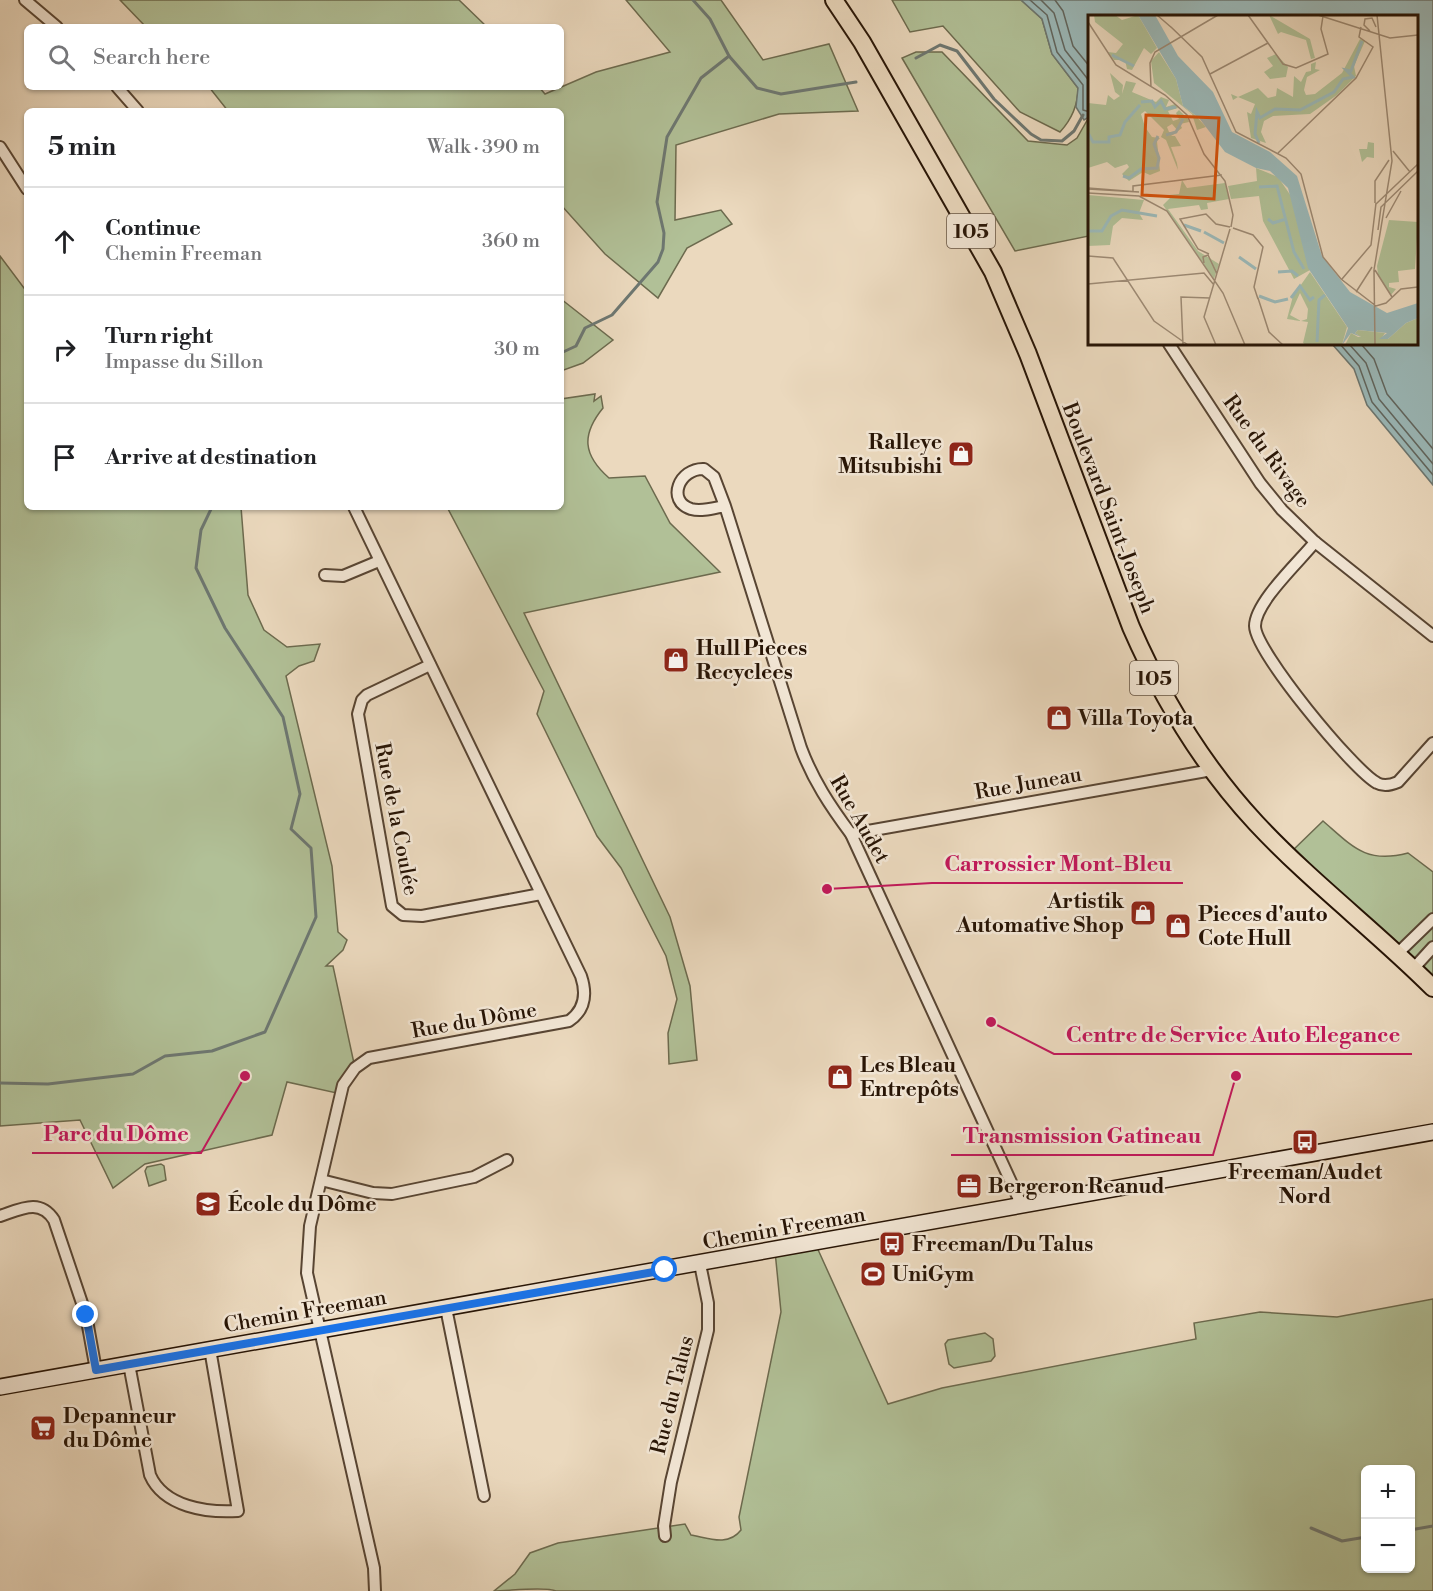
<!DOCTYPE html>
<meta charset="utf-8">
<style>
body{margin:0;font-family:"Libre Bodoni",serif;background:#f6f6f6;color:#202124}
.controls{position:absolute;right:18px;bottom:18px;display:grid;overflow:hidden;border-radius:9px;box-shadow:0 2px 4px #0004}
.controls button{width:54px;height:54px;display:grid;place-items:center;padding:0;border:0;border-bottom:2px solid #e0e0e0;background:#fff;color:#202124;font:30px sans-serif}
.stop{position:absolute;width:18px;height:18px;margin:-14px;border:4px solid #1a73e8;border-radius:50%;background:#fff}
.stop.end{background:#1a73e8;border-color:#fff;box-shadow:0 2px 6px #0008}
.list{margin:0;padding:0;list-style:none}
h2{display:flex;justify-content:space-between;align-items:center;height:78px;margin:0;padding:0 24px;font-size:26px}
h2 small{font-size:20px;font-weight:400;color:#757577}
.list li{display:grid;grid-template-columns:39px 1fr auto;gap:18px;align-items:center;box-sizing:border-box;height:108px;padding:0 24px;border-top:2px solid #e0e0e0}
.list b{display:block;font-size:22px;white-space:nowrap}
.list p{margin:0;font-size:20px;white-space:nowrap;color:#757577}
.list em{font-size:20px;font-style:normal;color:#757577}
.icon{flex:none;width:33px;height:33px;fill:none;stroke:currentColor;stroke-width:2;stroke-linecap:round;stroke-linejoin:round}
.map{position:relative;flex:none;width:1433px;height:1591px;overflow:hidden}
.search{position:absolute;background:#fff;box-shadow:0 2px 4px #0004;left:24px;top:24px;width:540px;height:66px;display:flex;align-items:center;gap:15px;box-sizing:border-box;padding:0 21px;border-radius:9px;color:#757577;font-size:22px}
.panel{position:absolute;background:#fff;box-shadow:0 2px 4px #0004;left:24px;top:108px;width:540px;height:402px;border-radius:9px}
.map>svg:first-child{display:block}
</style>
<div class="map">
<svg width="1433" height="1591" viewBox="0 0 1433 1591">
<rect width="100%" height="100%" fill="#ebd9be"/>
<filter id="stains"><feTurbulence type="fractalNoise" baseFrequency=".00333" numOctaves="4"/><feColorMatrix values="0 0 0 0 .2 0 0 0 0 .09 0 0 0 0 .02 0 0 0 .5 -.17"/></filter>
<radialGradient id="worn" r=".72"><stop offset=".6" stop-color="#630" stop-opacity="0"/><stop offset="1" stop-color="#630" stop-opacity=".3"/></radialGradient>
<g fill="#b1c097" stroke="#6c6a4e" stroke-width="1.5" fill-rule="evenodd">
<polygon points="120,0 459,0 487,27 146,27"/>
<polygon points="626,0 721,0 763,60 829,44 858,111 779,114 676,145 675,220 721,210 732,224 687,248 658,298 605,254 561,205 561,111 228,111 209,87 539,87 545,94 596,72 670,52"/>
<path d="M892,0h129l21,19 10,35 26,34c0,18 -6,31 -18,44l-40,-20 -77,-86 -33,6z"/>
<polygon points="916,52 942,52 1028,141 1067,145 1077,138 1089,117 1089,236 1015,251 902,58"/>
<polygon points="0,256 27,292 27,507 241,507 248,595 264,630 287,647 320,644 314,661 299,666 286,676 332,866 338,932 347,940 343,950 326,966 333,966 355,1068 341,1094 287,1082 272,1135 145,1164 113,1188 80,1120 0,1126"/>
<polygon points="561,299 613,340 583,363 561,371"/>
<path d="M595,394l-1,7 7,-5 2,12c-22,27 -20,47 6,70l36,-2 25,47 50,49 -196,41 146,304 20,69 7,74 -28,4 -1,-31 9,-34 -11,-43 -45,-88 -24,-32 -60,-122 7,-23 -97,-184h114v-108z"/>
<path d="M1323,821c30,26 43,43 85,32l25,19v110l-145,-127z"/>
<polygon points="161,1164 164,1166 166,1180 149,1186 145,1171 147,1167"/>
<path d="M815,1243l73,161 54,-16 254,-49 -2,-16 66,-11 77,5 96,-18v292h-877c-11,-5 -47,0 -62,0l21,-17 15,-21 28,-10 127,-19 6,11c17,3 37,12 50,-5l-2,-13 42,-205 -6,-61zM1366,1470h44v98h-44z"/>
<polygon points="985,1333 993,1339 995,1356 991,1361 954,1368 949,1364 945,1344 948,1340"/>
</g>
<polygon fill="#9bb9b9" stroke="#6d7771" stroke-width="1.5" points="1021,0 1433,0 1433,485 1367,405 1354,369 1332,344 1416,344 1416,16 1090,16 1089,117 1084,120 1076,107 1078,88 1052,54 1042,19"/>
<g fill="none" stroke-linecap="round" stroke-linejoin="round">
<g stroke="#61665f" stroke-width="1.5">
<polyline points="1030,0 1047,15 1057,52 1083,85 1083,110 1090,112"/>
<polyline points="1041,0 1054,13 1065,50 1090,82"/>
<polyline points="1055,0 1063,11 1073,46 1090,67"/>
<polyline points="1340,344 1359,366 1372,402 1433,475"/>
<polyline points="1349,344 1366,363 1379,399 1433,464"/>
<polyline points="1361,344 1374,359 1387,394 1433,449"/>
</g>
<g stroke="#6d7771" stroke-width="3">
<polyline points="693,0 710,19 729,56 757,88 781,94 856,82"/>
<polyline points="916,58 940,45 957,51 994,99 1031,134 1041,140 1062,141 1074,131 1083,115"/>
<polyline points="561,353 576,346 585,328 612,315 658,262 663,249 664,233 657,202 667,137 701,78 729,56"/>
<polyline points="0,1083 48,1084 133,1074 165,1056 212,1051 265,1032 316,917 311,848 291,829 300,794 283,717 225,628 196,568 201,530 212,507"/>
<polyline points="1311,1528 1342,1541 1366,1537"/>
<polyline points="1410,1530 1433,1526"/>
</g>
<g stroke="#584533" stroke-width="14">
<g id="street">
<polyline points="25,0 57,27"/>
<polyline points="117,87 138,111"/>
<polyline points="0,147 27,189"/>
<polyline points="1169,344 1260,483 1282,510 1315,542 1433,636"/>
<path d="M725,506c-11,2 -23,6 -34,3 -25,-8 -12,-41 13,-40l10,8 11,29 76,242c12,32 29,58 50,86l171,372"/>
<path d="M354,507l227,469c6,18 4,34 -12,45l-200,37 -14,10 -12,17 -33,141 -3,47 67,295 1,23"/>
<path d="M1315,542c-15,19 -60,60 -60,84 0,25 98,144 122,157 7,4 14,2 21,-1l35,-39"/>
<polyline points="325,575 343,576 379,561"/>
<polyline points="430,665 367,695 362,700 358,714 392,906 403,915 422,916 541,894"/>
<polyline points="851,834 1212,770"/>
<polyline points="1397,954 1433,919"/>
<polyline points="1413,969 1433,947"/>
<polyline points="321,1180 373,1193 392,1194 474,1177 507,1160"/>
<path d="M0,1216c21,-7 40,-18 54,4l32,95 10,55"/>
<polyline points="446,1308 484,1496"/>
<path d="M129,1364l21,111c14,32 57,38 88,36l-28,-162"/>
<polyline points="665,1536 664,1526 671,1482 708,1330 708,1303 700,1264"/>
</g>
</g>
<g stroke="#271405" stroke-width="18">
<polyline id="secondary" points="0,1387 1433,1132"/>
</g>
<g stroke="#271405" stroke-width="20">
<path id="primary" d="M834,0l28,42 131,230 35,82 103,273c31,71 72,139 125,196 55,59 120,108 177,165"/>
</g>
<use href="#street" stroke="#f2e6d5" stroke-width="10"/>
<use href="#secondary" stroke="#f2e6d5" stroke-width="15"/>
<use href="#primary" stroke="#ebd9be" stroke-width="16"/>
</g>
<g fill="none" stroke-linecap="round" stroke-linejoin="round">
<polyline stroke="#1a73e8" stroke-width="8" points="86,1315 96,1370 665,1270"/>
</g>
<defs>
<g id="shop-square" transform="scale(1.35)"><rect x="-9" y="-9" width="18" height="18" rx="4" fill="#8f2418" stroke="#f2e6d5"/><path d="M-5-2.5h2.3a2.7 3.5 0 0 1 5.4 0H5L5.5 6h-11ZM-1.5-2.5h3a1.5 2.3 0 0 0-3 0Z" fill="#fff"/></g>
<g id="bus-square" transform="scale(1.35)"><rect x="-9" y="-9" width="18" height="18" rx="4" fill="#8f2418" stroke="#f2e6d5"/><path d="M-5-6H5V4H4V6H2V4H-2V6H-4V4H-5ZM-3.5-4V0h7V-4ZM-3.5 1.2v1.5H-2V1.2ZM2 1.2v1.5H3.5V1.2Z" fill="#fff"/></g>
<g id="office-square" transform="scale(1.35)"><rect x="-9" y="-9" width="18" height="18" rx="4" fill="#8f2418" stroke="#f2e6d5"/><path d="M-6-3h4V-5.5h4V-3h4V5H-6ZM-1-4.5V-3h2v-1.5ZM-6 0V1H6V0Z" fill="#fff"/></g>
<g id="school-square" transform="scale(1.35)"><rect x="-9" y="-9" width="18" height="18" rx="4" fill="#8f2418" stroke="#f2e6d5"/><path d="M0-5L7-2L0 1L-7-2ZM-4 1L0 2.5L4 1V4Q0 6-4 4Z" fill="#fff"/></g>
<g id="stadium-square" transform="scale(1.35)"><rect x="-9" y="-9" width="18" height="18" rx="4" fill="#8f2418" stroke="#f2e6d5"/><path d="M0-5a6.5 5 0 1 0 0 10a6.5 5 0 1 0 0-10ZM-3.5-1.8h7v3.6h-7Z" fill="#fff"/></g>
<g id="supermarket-square" transform="scale(1.35)"><rect x="-9" y="-9" width="18" height="18" rx="4" fill="#8f2418" stroke="#f2e6d5"/><path d="M-6-5.5h2.5l.6 2H6L4.5 2H-2.5L-4.4-4H-6ZM-1.5 3.2a1.3 1.3 0 1 0 .1 0ZM3 3.2a1.3 1.3 0 1 0 .1 0Z" fill="#fff"/></g>
</defs>
<g fill-rule="evenodd">
<use href="#shop-square" x="961" y="454"/>
<use href="#shop-square" x="676" y="660"/>
<use href="#shop-square" x="1059" y="718"/>
<use href="#shop-square" x="1143" y="913"/>
<use href="#shop-square" x="1178" y="926"/>
<use href="#shop-square" x="840" y="1077"/>
<use href="#bus-square" x="1305" y="1142"/>
<use href="#office-square" x="969" y="1186"/>
<use href="#school-square" x="208" y="1204"/>
<use href="#bus-square" x="892" y="1244"/>
<use href="#stadium-square" x="873" y="1274"/>
<use href="#supermarket-square" x="43" y="1428"/>
</g>
<g text-anchor="middle" stroke-width="5" stroke-linejoin="round" paint-order="stroke">
<g fill="#f2e6d5" stroke="#645343" stroke-width="1.5">
<rect x="947" y="214" width="48" height="34" rx="4.5"/>
<rect x="1130" y="661" width="48" height="34" rx="4.5"/>
</g>
<g font-size="20" font-weight="bold" fill="#271405">
<text x="971" y="238">105</text>
<text x="1154" y="685">105</text>
</g>
<g font-size="21" font-weight="bold" fill="#271405" stroke="#f2e6d5" text-anchor="start">
<text x="942" y="449" text-anchor="end">Ralleye<tspan x="942" dy="24">Mitsubishi</tspan></text>
<text x="696" y="655">Hull Pieces<tspan x="696" dy="24">Recyclees</tspan></text>
<text x="1078" y="725">Villa Toyota</text>
<text x="1124" y="908" text-anchor="end">Artistik<tspan x="1124" dy="24">Automative Shop</tspan></text>
<text x="1198" y="921">Pieces d'auto<tspan x="1198" dy="24">Cote Hull</tspan></text>
<text x="860" y="1072">Les Bleau<tspan x="860" dy="24">Entrepôts</tspan></text>
<text x="1305" y="1179" text-anchor="middle">Freeman/Audet<tspan x="1305" dy="24">Nord</tspan></text>
<text x="988" y="1193">Bergeron Reanud</text>
<text x="228" y="1211">École du Dôme</text>
<text x="912" y="1251">Freeman/Du Talus</text>
<text x="892" y="1281">UniGym</text>
<text x="63" y="1423">Depanneur<tspan x="63" dy="24">du Dôme</tspan></text>
</g>
<g font-size="21" fill="#271405" stroke="#f2e6d5">
<text transform="translate(1267 451) rotate(54)" y="7">Rue du Rivage</text>
<text transform="translate(1109 508) rotate(69)" y="7">Boulevard Saint-Joseph</text>
<text transform="translate(1028 783) rotate(-10)" y="7">Rue Juneau</text>
<text transform="translate(397 819) rotate(79)" y="7">Rue de la Coulée</text>
<text transform="translate(860 819) rotate(60)" y="7">Rue Audet</text>
<text transform="translate(474 1020) rotate(-10)" y="7">Rue du Dôme</text>
<text transform="translate(784 1228) rotate(-10)" y="7">Chemin Freeman</text>
<text transform="translate(305 1311) rotate(-10)" y="7">Chemin Freeman</text>
<text transform="translate(672 1395) rotate(-76)" y="7">Rue du Talus</text>
</g>
</g>
<g transform="translate(1088 15)">
<rect width="330" height="330" fill="#ebd9be"/>
<path d="M6,0h21l7,5 16,-5 19,33 -6,6 -7,-6 -12,22 -5,-1 -2,-9h-11l-6,-8 8,1 7,-9 -28,-22zM181,0l41,24 5,19 -4,1 -5,-19 -25,-8 -3,2zM272,24l5,2 -11,25 2,10 -19,19 -27,19 -37,2 -9,5 -3,11 5,11 -15,-5 -4,-26 4,2 4,-10 -17,-7 -5,3 -2,-6 7,3 20,-9 10,10 8,-2 1,-8 16,9 1,-21 7,6 5,-10 5,-1v-7l5,-2 -1,7 5,1 -13,7 -3,13 2,5 9,-1 27,-21zM71,37l17,27 7,27 13,10 10,11 -9,3 -5,-16 -38,-31 -3,-22zM188,39l12,13 -2,10 -16,2 -6,-7 9,-6 -6,-8zM22,58l13,12 -1,9 4,-13 10,2 -4,9 24,10 5,-5 8,3 -3,7 9,-3 3,4 -10,3 5,10 6,-2 -3,-6 3,-3 9,9 1,3 -9,2 2,4 -4,3 -6,-7 -5,3 2,5 7,1 -5,3h4l6,10 -10,1 6,16 1,7 -12,-30 -5,-3 3,-7 -19,-19 -4,3 4,13 7,10 8,1 -3,3 3,30 -10,4 -7,-3 -14,9 -7,-7 7,-7 -2,-3 -12,4 -8,-6 -19,6v-65l18,2 2,-10 6,5 6,-4 -5,-4zM280,127l6,1v15l-7,-1 -5,5 -3,-13h8zM168,153l22,9 15,22 17,71 -16,9 -31,-58 -4,-25 -28,3 -3,-13 29,-5zM94,165l5,8 38,-5 4,16 -22,4 1,6 -7,1 -2,-5 -31,4 30,42 21,13 -5,15 -51,-74 7,-7 -1,-3 10,-1zM0,180l56,5 -5,13 4,7 -21,-2 -9,8 -3,19 -22,1zM301,205l29,2 -3,47 -17,2 1,11 -10,1v4l7,2 -5,6 -13,-20 -1,-9zM222,257l37,55 -5,18h-36l-3,-2 5,-21 -21,-3 6,-23zM212,278l8,16 -1,10 -6,2 -11,-6zM330,303v27h-73l6,-12 7,4h3l-6,-4 3,-3 27,3 -4,6h7l18,-16z" fill="#b1c097" fill-rule="evenodd"/>
<path d="M50,0h17l23,41 35,36 19,40 38,20 27,24 25,80 28,36 37,21 31,-10v15l-12,5 -18,16h-9l8,-6 -29,-3 -3,3 6,4 -10,-4 -9,12 6,-17 -40,-60 -20,-80 -18,-17 -14,-3 -31,-16 -26,-34 -16,-12 -7,-27z" fill="#9bb9b9"/>
<path fill="none" stroke="#9bb9b9" stroke-width="3" d="M24,40l22,11M53,87l11,-1 3,6 6,-6 4,8 11,-2M0,118l5,9h16v-5l11,-2 5,-13 15,-17M78,120l10,-3 7,-13M171,128l-4,-9 2,-22 3,6 15,-9 25,1 34,-18 9,-13 10,-2 -7,-7 5,1 11,-30M35,161l6,2 12,-9 16,-1 2,-10 -5,-14 4,-8M171,172l18,-1 17,66 10,17M180,204l5,4 13,-4M96,210l17,6M0,216h14l9,-15 11,-6 35,6M116,217l20,11M151,242l17,12M190,257l14,-1 6,5M171,281l16,6 13,-3M203,283l9,-12 10,14 4,-3M229,327l2,-42 6,-5"/>
<path fill="none" stroke="#9d8a74" stroke-width="1.5" d="M69,0l15,13M160,0l35,49 13,4 32,-14 -7,-25 2,-13M230,0l72,23 28,-3M0,7l28,43 49,30 22,20 17,39 21,27 8,34 -2,12M83,12l31,30 34,75 50,26 15,16 22,83 18,22 35,27 10,-3 15,-14 17,-2M282,16l-6,-6 1,-6 7,-1 4,9M122,59l58,-31M63,72l-1,-24 5,-11 63,-37M305,136l17,21M190,138l78,-75 17,-31 -14,-10 2,-10M0,173l51,4 -51,-3M45,176v-5l89,-11M0,178l51,3 28,15 56,82 22,52M287,188v-22l14,-21M288,189l42,-40M298,203l15,-27M145,213l20,7 10,12 -9,40 4,12M290,215l3,-23 37,-36M121,239l-11,-5 -18,-30 26,-5 10,10 14,3M0,241l25,2 41,63 34,24M116,248l-1,-6 5,-2 9,19M287,255l17,27M254,264l29,-34 5,-42M0,269l116,-11 10,12M268,277l16,-25M170,283l11,34 14,13M95,330l-2,-48 29,1M128,330l-12,-28 26,-88M287,330l-1,-75 18,-109 -15,-146"/>
<path fill="#d5520b" fill-opacity="0.15" stroke="#d5520b" stroke-width="3" d="M58,100l73,3 -5,81 -72,-4z"/>
<rect width="330" height="330" fill="none" stroke="#271405" stroke-width="3"/>
</g>
<path fill="none" stroke="#c2185b" stroke-width="2" d="M827 889L932 883H1183M991 1022L1054 1054H1412M245 1076L201 1153H32M1236 1076L1213 1155H951"/>
<g fill="#c2185b" stroke="#f2e6d5" stroke-width="2">
<circle cx="827" cy="889" r="6"/>
<circle cx="991" cy="1022" r="6"/>
<circle cx="245" cy="1076" r="6"/>
<circle cx="1236" cy="1076" r="6"/>
</g>
<g font-size="22" text-anchor="middle" font-weight="bold" fill="#c2185b" stroke="#f2e6d5" stroke-width="5" stroke-linejoin="round" paint-order="stroke">
<text x="1058" y="871">Carrossier Mont-Bleu</text>
<text x="1233" y="1042">Centre de Service Auto Elegance</text>
<text x="116" y="1141">Parc du Dôme</text>
<text x="1082" y="1143">Transmission Gatineau</text>
</g>
<rect width="100%" height="100%" filter="url(#stains)"/>
<rect width="100%" height="100%" fill="url(#worn)"/>
</svg>
<div class="controls">
<button>+</button>
<button>−</button>
</div>
<div class="stop" style="left:665px;top:1270px"></div>
<div class="stop end" style="left:86px;top:1315px"></div>
<div class="search"><svg class="icon" aria-label="search" viewBox="0 0 24 24"><circle cx="10" cy="10" r="6"/><path d="M15 15l6 6"/></svg>Search here</div>
<section class="panel">
<h2>5 min<small>Walk · 390 m</small></h2>
<ul class="list">
<li><svg class="icon" aria-label="ahead" viewBox="0 0 24 24"><path d="M12 20V5M6 11l6-6 6 6"/></svg><div><b>Continue</b><p>Chemin Freeman</p></div><em>360 m</em></li>
<li><svg class="icon" aria-label="right" viewBox="0 0 24 24"><path d="M7 20v-9h11M14 6l5 5-5 5"/></svg><div><b>Turn right</b><p>Impasse du Sillon</p></div><em>30 m</em></li>
<li><svg class="icon" aria-label="arrive" viewBox="0 0 24 24"><path d="M6 21V4h12l-3 4 3 4H6"/></svg><div><b>Arrive at destination</b></div></li>
</ul>
</section>
</div>
